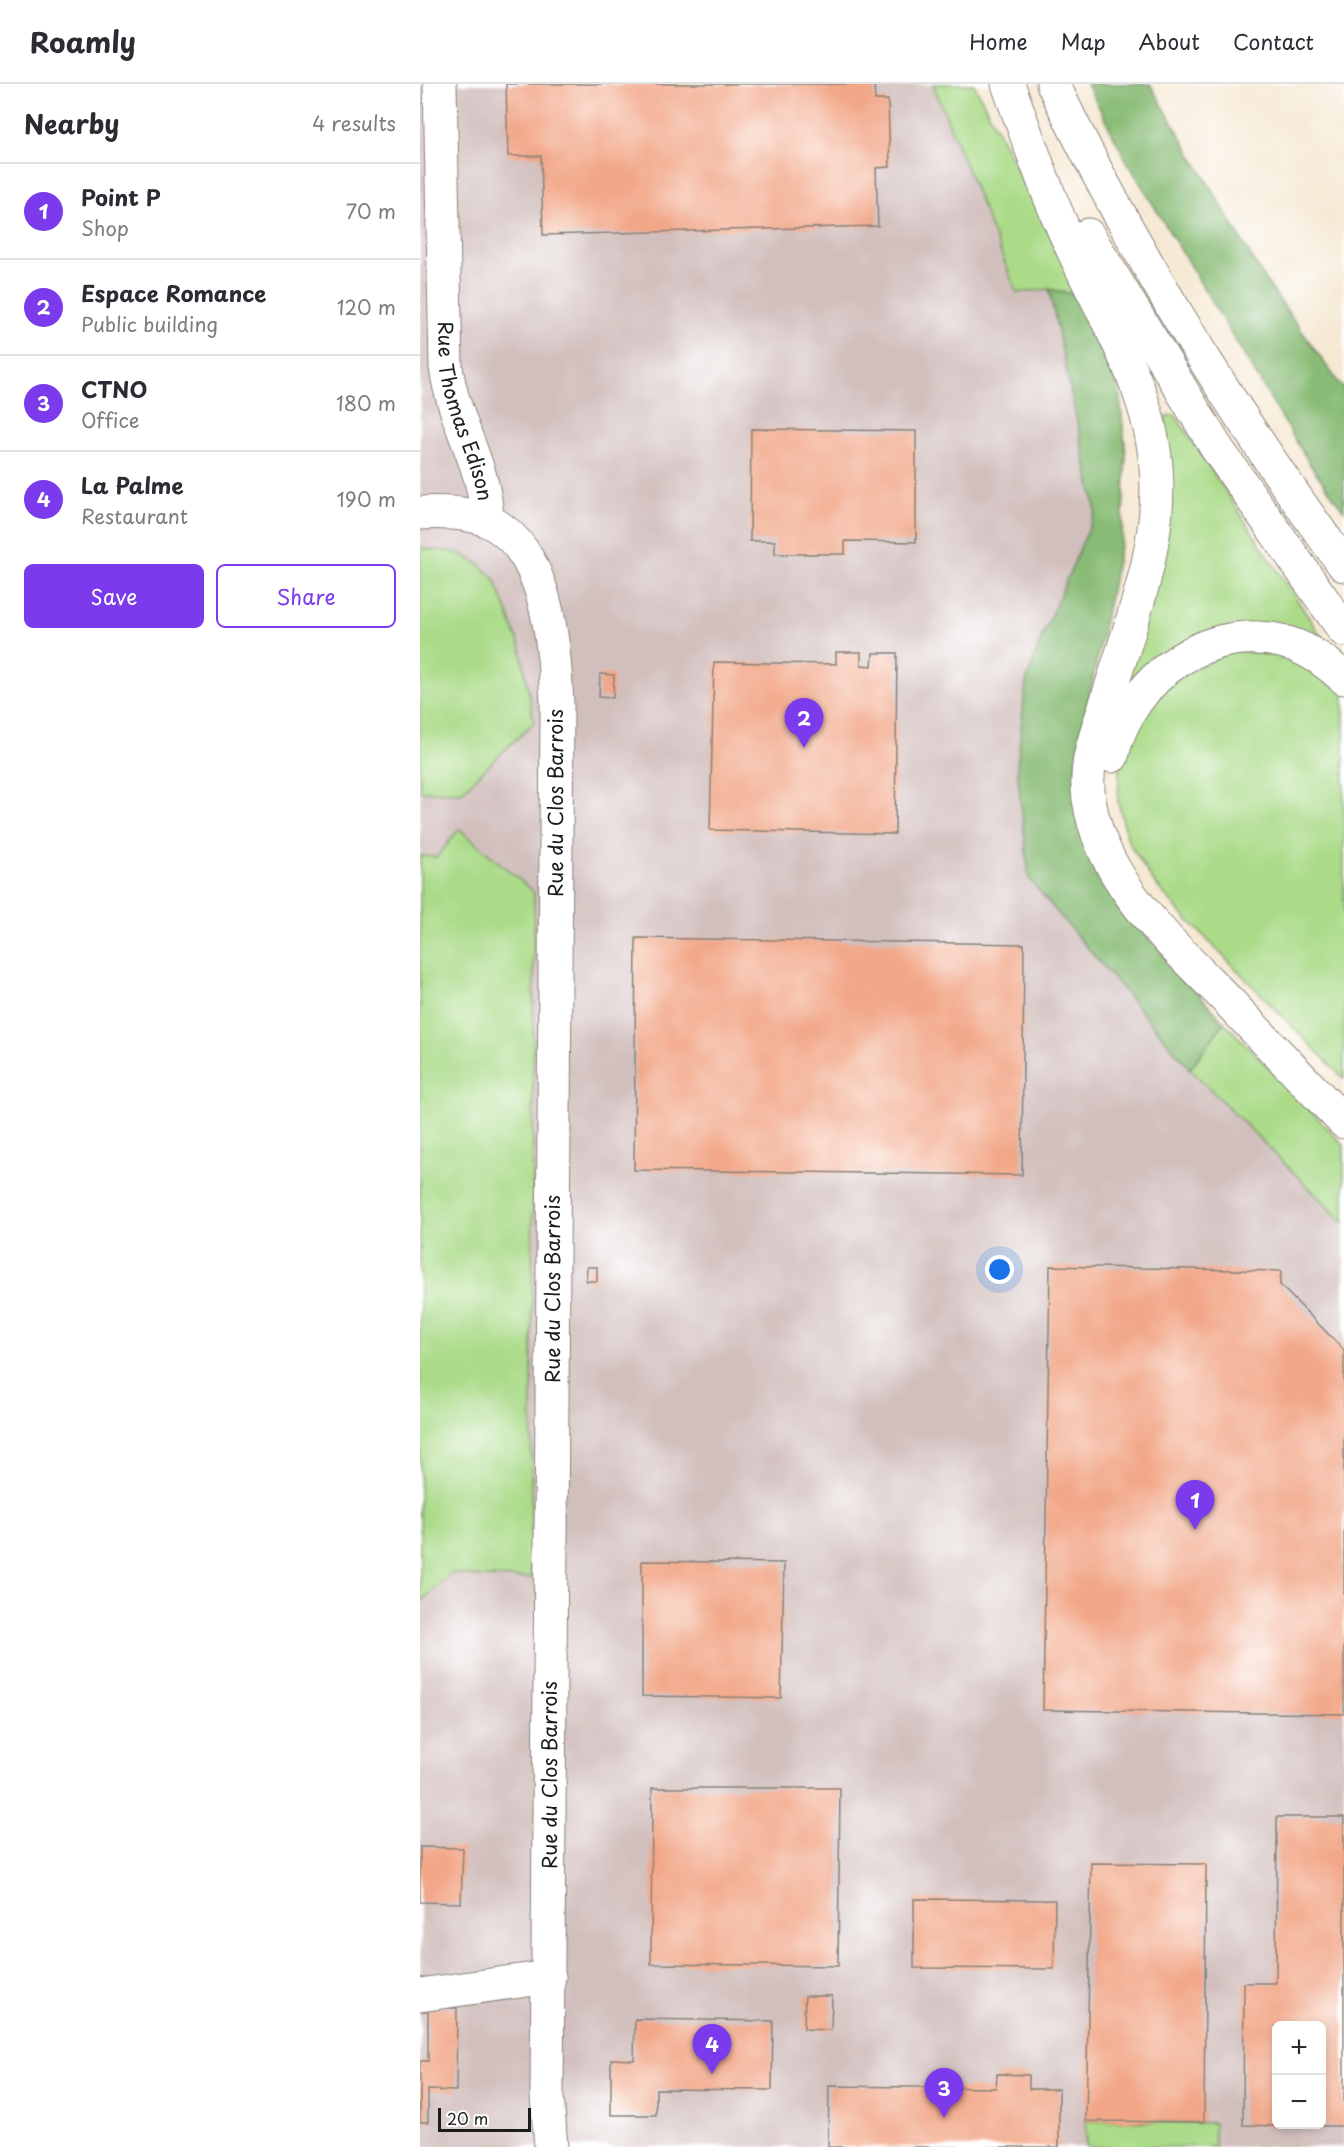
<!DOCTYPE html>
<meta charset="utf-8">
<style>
body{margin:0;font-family:"Playpen Sans",sans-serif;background:#f7f7f7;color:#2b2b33}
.controls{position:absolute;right:18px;bottom:18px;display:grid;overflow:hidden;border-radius:9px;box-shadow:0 3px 9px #0003}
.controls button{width:54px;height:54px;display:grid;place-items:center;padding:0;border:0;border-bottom:2px solid #e1e1e2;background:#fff;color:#2b2b33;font:30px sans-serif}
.scale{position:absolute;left:18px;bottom:15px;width:93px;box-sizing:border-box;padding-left:6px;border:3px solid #1c1c1c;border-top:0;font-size:16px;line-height:21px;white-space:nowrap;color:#1c1c1c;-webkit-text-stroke:4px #fff;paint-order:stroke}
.you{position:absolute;left:580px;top:1186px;width:21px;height:21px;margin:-15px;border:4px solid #fff;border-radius:50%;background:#1a73e8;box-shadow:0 0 0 9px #1a73e833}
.badge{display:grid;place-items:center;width:39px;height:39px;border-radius:50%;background:#7c3aed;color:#fff;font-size:20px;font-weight:700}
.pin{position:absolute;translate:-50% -50px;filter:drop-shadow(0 2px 3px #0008)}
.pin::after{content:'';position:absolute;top:32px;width:21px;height:18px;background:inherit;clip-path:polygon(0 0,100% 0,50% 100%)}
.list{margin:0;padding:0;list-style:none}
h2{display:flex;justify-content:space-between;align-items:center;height:78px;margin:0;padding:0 24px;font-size:26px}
h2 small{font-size:20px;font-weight:400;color:#7c7c81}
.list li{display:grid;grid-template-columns:39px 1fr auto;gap:18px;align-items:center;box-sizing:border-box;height:96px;padding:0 24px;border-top:2px solid #e1e1e2}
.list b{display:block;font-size:22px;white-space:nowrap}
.list p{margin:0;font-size:20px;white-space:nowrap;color:#7c7c81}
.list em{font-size:20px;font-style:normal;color:#7c7c81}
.actions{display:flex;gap:12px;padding:18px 24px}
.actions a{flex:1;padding:14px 0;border:2px solid #7c3aed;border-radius:9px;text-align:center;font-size:21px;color:#7c3aed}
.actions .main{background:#7c3aed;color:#fff}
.map{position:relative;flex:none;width:924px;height:2063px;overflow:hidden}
header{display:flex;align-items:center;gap:36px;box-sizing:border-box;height:84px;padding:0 30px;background:#fff;border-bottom:2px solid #e1e1e2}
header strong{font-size:28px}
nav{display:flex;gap:33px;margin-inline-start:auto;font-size:21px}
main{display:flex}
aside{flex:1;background:#fff}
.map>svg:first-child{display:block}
</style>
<header>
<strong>Roamly</strong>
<nav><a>Home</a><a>Map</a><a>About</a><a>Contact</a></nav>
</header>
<main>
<aside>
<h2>Nearby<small>4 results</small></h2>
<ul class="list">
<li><span class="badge">1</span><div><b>Point P</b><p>Shop</p></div><em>70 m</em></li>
<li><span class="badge">2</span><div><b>Espace Romance</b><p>Public building</p></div><em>120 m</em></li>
<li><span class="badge">3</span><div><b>CTNO</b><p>Office</p></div><em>180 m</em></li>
<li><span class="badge">4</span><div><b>La Palme</b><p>Restaurant</p></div><em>190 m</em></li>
</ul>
<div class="actions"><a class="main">Save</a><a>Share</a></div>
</aside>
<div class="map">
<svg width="924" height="2063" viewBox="0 0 924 2063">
<rect width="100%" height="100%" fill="#fff"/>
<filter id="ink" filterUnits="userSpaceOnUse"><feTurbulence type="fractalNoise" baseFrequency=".0167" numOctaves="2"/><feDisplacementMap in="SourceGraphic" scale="12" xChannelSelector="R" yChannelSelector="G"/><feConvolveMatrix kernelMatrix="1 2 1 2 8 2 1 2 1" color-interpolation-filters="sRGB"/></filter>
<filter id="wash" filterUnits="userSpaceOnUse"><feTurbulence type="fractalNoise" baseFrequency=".008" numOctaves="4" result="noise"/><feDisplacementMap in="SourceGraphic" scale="24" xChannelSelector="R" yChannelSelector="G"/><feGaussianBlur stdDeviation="1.35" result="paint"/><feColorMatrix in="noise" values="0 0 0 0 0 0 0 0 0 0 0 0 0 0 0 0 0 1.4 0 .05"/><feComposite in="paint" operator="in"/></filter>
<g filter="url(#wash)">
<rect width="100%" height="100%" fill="#f6e9d4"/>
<path fill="#d1bfbd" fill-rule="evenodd" d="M0,0h536l93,205 47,222 -67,368 315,296v972h-924zM856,1942h46v98h-46z"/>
<g fill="#abdb89" stroke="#647c52" stroke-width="1.5">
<polygon points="513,0 554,0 661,212 629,205 597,209"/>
<polygon points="755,331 903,555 877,546 743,569 697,614 744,338 747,332"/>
<polygon points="0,464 39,469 59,480 75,495 101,565 114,638 41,708 0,707"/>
<polygon points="814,566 866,572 924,608 924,995 759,827 732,796 708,757 698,717 700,674 741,601"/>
<polygon points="39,745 114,808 111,1494 62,1493 31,1489 0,1519 0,772 17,773"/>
<polygon points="804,938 924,1061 924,1139 770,985"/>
<polygon points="666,2037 794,2039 794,2063 666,2063"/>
</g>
<g fill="#88bb75" stroke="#526c48" stroke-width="1.5">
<polygon points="667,0 730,0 845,196 924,306 924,427 891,382 705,74"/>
<polygon points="629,205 661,212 699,305 706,370 702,453 656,678 661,750 694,816 804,938 770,985 609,795 597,683 606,598 622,553 676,427"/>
</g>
<g id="blocks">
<g fill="#f2a788">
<polygon points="86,0 454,0 455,16 468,16 470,83 456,84 458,142 123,151 121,72 88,72"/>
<polygon points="331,345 496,347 496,458 425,457 425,470 355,470 355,457 330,457"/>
<polygon points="416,568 441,568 441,581 452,582 453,569 477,569 475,750 290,746 294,578 416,580"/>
<polygon points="180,590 194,591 193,614 179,613"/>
<polygon points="216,854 604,860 602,1091 214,1086"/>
<polygon points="630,1182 861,1187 860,1201 924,1266 924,1630 623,1626"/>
<polygon points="167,1183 177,1183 177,1197 166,1197"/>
<polygon points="222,1477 364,1479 361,1614 222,1612"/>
<polygon points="232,1704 420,1704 418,1882 231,1880"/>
<polygon points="857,1733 924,1733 924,2042 902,2042 902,1942 856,1942 856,2042 823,2041 824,1899 856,1899"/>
<polygon points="0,1763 43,1764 41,1819 0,1818"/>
<polygon points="671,1779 786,1780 784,2038 666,2037"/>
<polygon points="494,1815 635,1816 634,1885 494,1884"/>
<polygon points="385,1912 412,1912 411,1946 384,1945"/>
<polygon points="8,1924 37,1924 36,2007 8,2006 8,2038 0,2038 0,1977 8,1977"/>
<polygon points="215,1935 353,1937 352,2006 236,2005 236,2031 191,2031 191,1975 214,1976"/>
<polygon points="577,1990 609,1991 609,2005 639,2005 639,2063 408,2063 409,2002 576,2004"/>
</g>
</g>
</g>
<g filter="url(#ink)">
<use href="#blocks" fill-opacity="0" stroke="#898278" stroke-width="1.5"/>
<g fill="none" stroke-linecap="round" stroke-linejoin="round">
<g stroke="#898278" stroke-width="35">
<g id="minor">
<path id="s1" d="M20,0l6,283c8,58 39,96 41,153"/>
<path d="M0,429c21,-1 49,-1 68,8 61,28 66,125 69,182l-10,1393 4,51"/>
<polyline points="0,1911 129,1893"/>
</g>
</g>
<g stroke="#898278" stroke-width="35">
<g id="highway">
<path d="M588,0c20,55 39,111 64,164 32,70 78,140 84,219 7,81 -28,163 -51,240 -10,30 -21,59 -16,92 12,84 85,146 141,204 38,40 76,80 114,119"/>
<path d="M633,0c80,168 181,331 291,481"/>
<polyline points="668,151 796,363 924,546"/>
<path d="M692,672c17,-79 101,-140 182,-111 19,7 35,19 50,33"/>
</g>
</g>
<use href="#minor" stroke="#fff" stroke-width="33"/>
<use href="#highway" stroke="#fff" stroke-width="33"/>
</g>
</g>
<g text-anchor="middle" stroke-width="4.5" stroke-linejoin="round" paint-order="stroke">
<g font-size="20" fill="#1c1c1c" stroke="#fff">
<text dy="7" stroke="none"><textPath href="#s1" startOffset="330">Rue Thomas Edison</textPath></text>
<text transform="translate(136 719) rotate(-90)" y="7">Rue du Clos Barrois</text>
<text transform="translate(133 1205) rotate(-90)" y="7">Rue du Clos Barrois</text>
<text transform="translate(130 1691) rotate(-90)" y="7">Rue du Clos Barrois</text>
</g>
</g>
</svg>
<div class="controls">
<button>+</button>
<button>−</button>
</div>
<div class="scale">20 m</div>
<div class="you"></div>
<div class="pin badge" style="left:775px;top:1446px">1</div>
<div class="pin badge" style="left:384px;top:664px">2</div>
<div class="pin badge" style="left:524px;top:2034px">3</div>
<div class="pin badge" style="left:292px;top:1990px">4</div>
</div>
</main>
